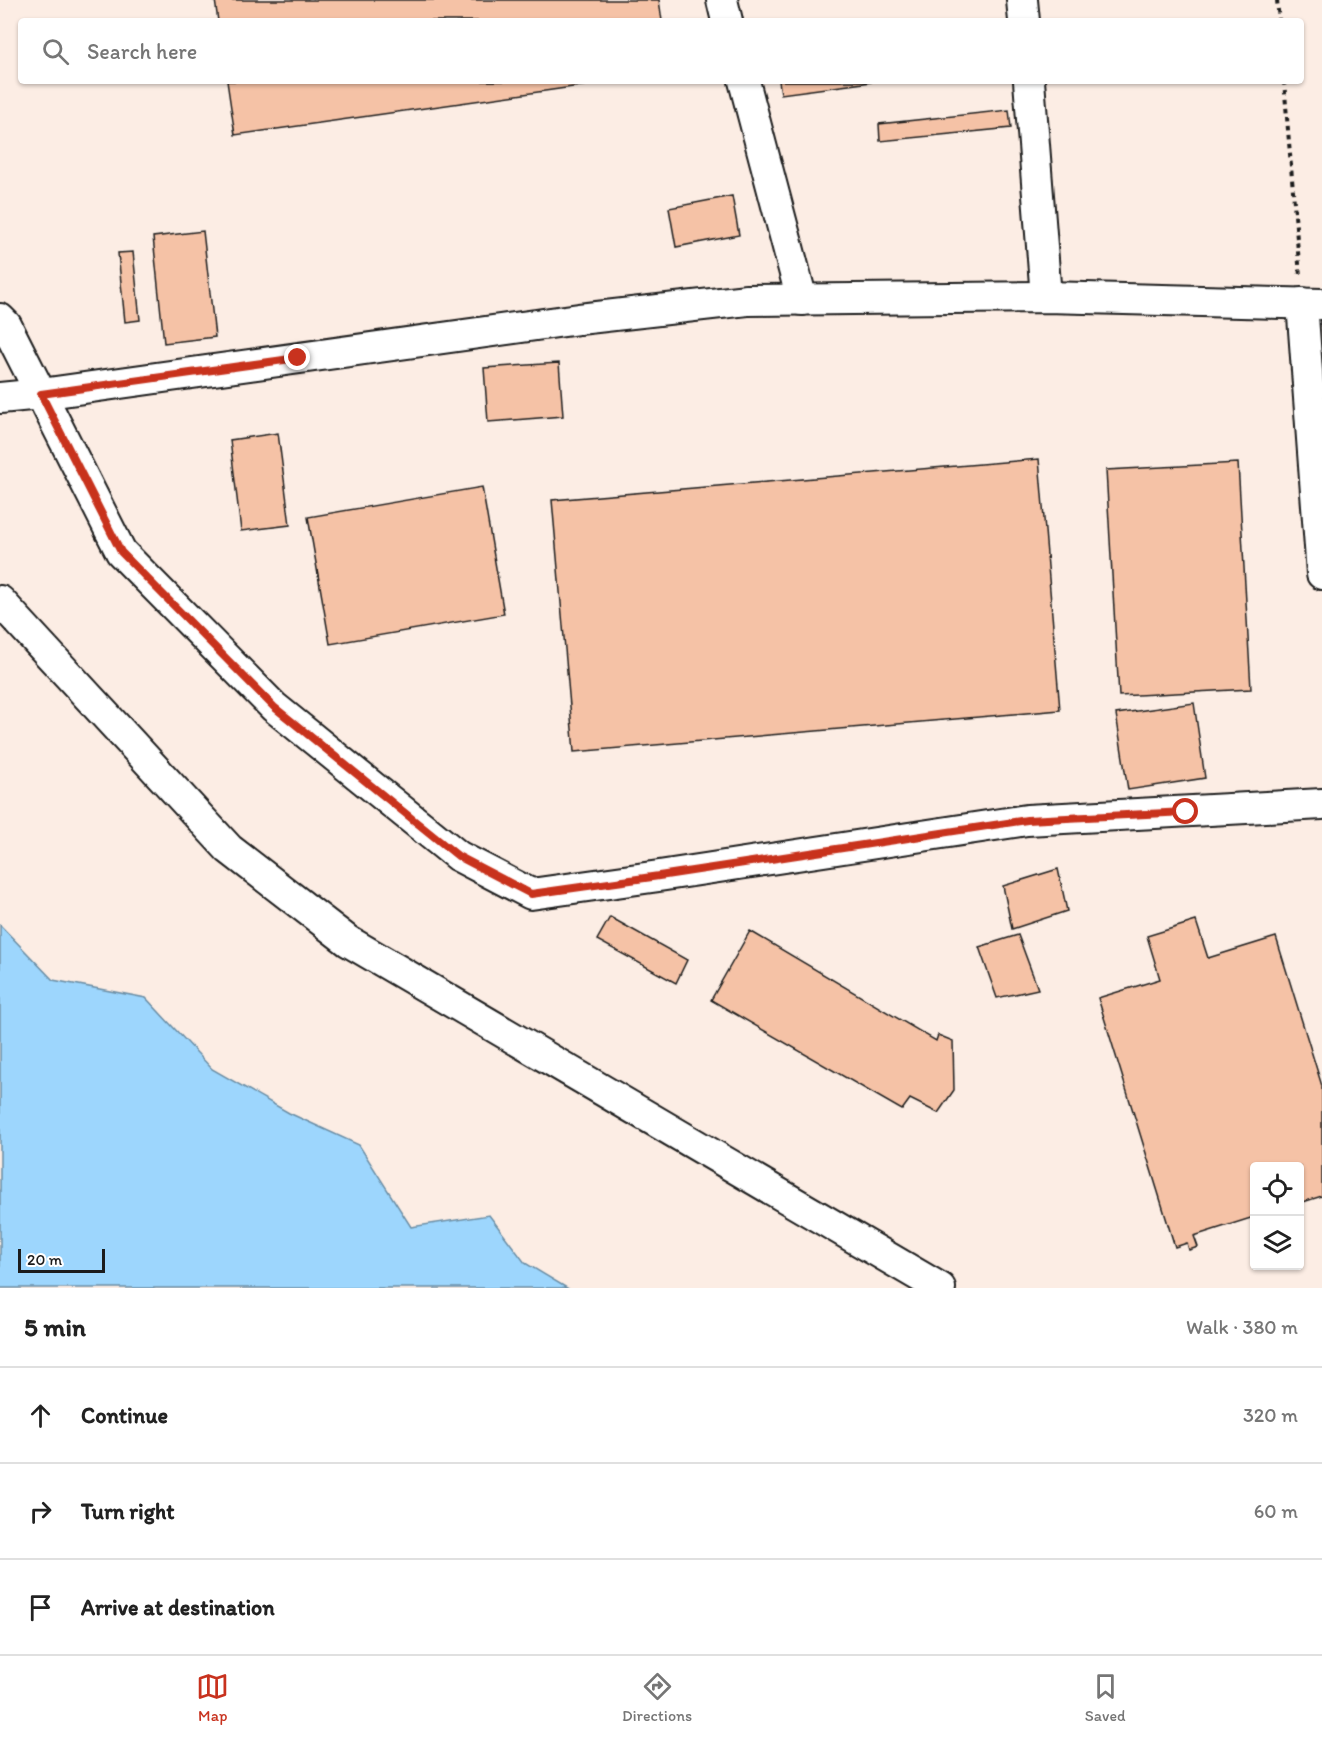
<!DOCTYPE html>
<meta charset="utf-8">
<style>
body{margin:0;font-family:Itim,sans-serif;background:#f6f6f6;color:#222}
.controls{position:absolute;right:18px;bottom:18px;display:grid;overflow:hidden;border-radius:6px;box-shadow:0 2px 4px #0004}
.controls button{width:54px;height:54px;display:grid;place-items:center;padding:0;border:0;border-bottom:2px solid #e0e0e0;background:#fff;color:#222;font:30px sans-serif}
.scale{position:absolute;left:18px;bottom:15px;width:87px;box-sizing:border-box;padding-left:6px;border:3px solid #1c1c1c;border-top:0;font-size:16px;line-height:21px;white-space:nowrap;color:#1c1c1c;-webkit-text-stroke:4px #fff;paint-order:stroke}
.stop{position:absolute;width:18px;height:18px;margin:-14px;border:4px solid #c8321e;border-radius:50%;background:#fff}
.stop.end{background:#c8321e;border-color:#fff;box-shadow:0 2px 6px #0008}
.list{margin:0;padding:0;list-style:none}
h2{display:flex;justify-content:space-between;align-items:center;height:78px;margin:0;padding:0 24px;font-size:26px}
h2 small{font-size:20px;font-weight:400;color:#767676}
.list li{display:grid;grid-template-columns:39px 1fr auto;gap:18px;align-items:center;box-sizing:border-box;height:96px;padding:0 24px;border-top:2px solid #e0e0e0}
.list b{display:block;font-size:22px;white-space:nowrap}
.list em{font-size:20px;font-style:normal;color:#767676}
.icon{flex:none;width:33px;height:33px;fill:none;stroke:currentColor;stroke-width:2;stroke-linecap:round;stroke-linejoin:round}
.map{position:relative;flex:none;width:1322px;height:1288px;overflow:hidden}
.search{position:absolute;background:#fff;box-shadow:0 2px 4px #0004;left:18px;right:18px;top:18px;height:66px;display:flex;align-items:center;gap:15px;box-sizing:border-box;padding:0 21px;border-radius:6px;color:#767676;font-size:22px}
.sheet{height:366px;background:#fff}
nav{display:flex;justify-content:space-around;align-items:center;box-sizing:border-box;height:84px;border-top:2px solid #e0e0e0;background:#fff;font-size:16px;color:#767676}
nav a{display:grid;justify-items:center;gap:3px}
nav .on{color:#c8321e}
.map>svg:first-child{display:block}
</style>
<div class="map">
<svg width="1322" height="1288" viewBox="0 0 1322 1288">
<rect width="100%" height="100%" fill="#fcede4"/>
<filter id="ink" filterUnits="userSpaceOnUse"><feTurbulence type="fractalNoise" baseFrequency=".0167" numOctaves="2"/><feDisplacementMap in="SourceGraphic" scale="12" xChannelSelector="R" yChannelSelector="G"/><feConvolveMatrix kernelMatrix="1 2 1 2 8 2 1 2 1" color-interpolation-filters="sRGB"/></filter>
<g filter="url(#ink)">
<polygon fill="#9dd6fd" stroke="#698ca3" stroke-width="1.5" points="0,925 53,980 146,998 212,1069 289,1113 359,1145 411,1227 489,1215 525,1263 567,1288 0,1288"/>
<g fill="#f5c2a6" stroke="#1c1c1c" stroke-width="1.5">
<polygon points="215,0 659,0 662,21 218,21"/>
<polygon points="227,81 615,81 235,135"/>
<polygon points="779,81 871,81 871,82 781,94"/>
<polygon points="1009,110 1011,128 880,141 879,124"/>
<polygon points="732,196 739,235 676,247 669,208"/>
<polygon points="203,231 215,337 164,343 153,237"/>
<polygon points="133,252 140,320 125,322 118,253"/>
<polygon points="559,363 563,416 488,422 484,368"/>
<polygon points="278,433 290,525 241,531 230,440"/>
<polygon points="1039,459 1060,710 574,752 552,500"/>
<polygon points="1238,463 1251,689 1119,696 1106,470"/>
<polygon points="482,487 504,614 330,644 308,517"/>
<polygon points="1194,703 1205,778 1128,790 1116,714"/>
<polygon points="1058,869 1067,911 1012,929 1003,886"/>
<polygon points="610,917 687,960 676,983 597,940"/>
<polygon points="1196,921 1208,958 1276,937 1322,1086 1322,1196 1300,1203 1300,1166 1254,1166 1254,1217 1194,1236 1198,1247 1189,1250 1187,1243 1175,1247 1098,998 1160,979 1147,936"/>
<polygon points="750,931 936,1041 938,1035 953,1041 954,1090 938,1113 910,1099 902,1110 711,1000"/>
<polygon points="1018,935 1038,989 997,998 979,947"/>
</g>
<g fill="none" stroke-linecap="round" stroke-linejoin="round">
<g stroke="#1c1c1c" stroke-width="34">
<g id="minor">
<polyline points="722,0 727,21"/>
<polyline points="1022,0 1024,21"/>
<polyline points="744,81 802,300"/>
<polyline points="1029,81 1046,297"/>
<polyline points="1302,303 1322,574"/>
<polyline points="0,319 6,325 121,552 274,707 458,856 531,894 659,876 1027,820 1322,804"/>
<polyline points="0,398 41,394 579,319 747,300 1046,297 1322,304"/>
<polyline points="0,601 229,849 348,941 940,1288"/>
</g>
</g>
<g stroke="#1c1c1c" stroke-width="4" stroke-dasharray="4.5 4.5" stroke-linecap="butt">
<polyline points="1277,0 1279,21"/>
<polyline points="1284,81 1300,276"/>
</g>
<use href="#minor" stroke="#fff" stroke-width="30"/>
</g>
</g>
<g fill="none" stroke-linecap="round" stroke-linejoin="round" filter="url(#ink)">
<polyline stroke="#c8321e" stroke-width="8" points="298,358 41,394 121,552 274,707 458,856 531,894 659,876 1027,820 1186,812"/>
</g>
</svg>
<div class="controls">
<button><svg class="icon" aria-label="locate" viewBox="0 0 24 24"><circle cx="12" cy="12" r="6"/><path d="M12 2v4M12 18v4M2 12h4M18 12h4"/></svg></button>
<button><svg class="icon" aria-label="layers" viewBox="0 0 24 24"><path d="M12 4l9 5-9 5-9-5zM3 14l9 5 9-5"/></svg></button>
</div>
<div class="scale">20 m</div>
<div class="stop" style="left:1186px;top:812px"></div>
<div class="stop end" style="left:298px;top:358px"></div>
<div class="search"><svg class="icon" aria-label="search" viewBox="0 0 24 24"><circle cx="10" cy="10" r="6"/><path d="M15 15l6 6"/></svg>Search here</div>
</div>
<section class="sheet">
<h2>5 min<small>Walk · 380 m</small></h2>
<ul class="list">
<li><svg class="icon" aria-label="ahead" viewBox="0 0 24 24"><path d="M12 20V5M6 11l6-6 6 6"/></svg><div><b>Continue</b></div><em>320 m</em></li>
<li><svg class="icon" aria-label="right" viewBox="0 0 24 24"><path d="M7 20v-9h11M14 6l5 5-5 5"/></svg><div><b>Turn right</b></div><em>60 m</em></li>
<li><svg class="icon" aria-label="arrive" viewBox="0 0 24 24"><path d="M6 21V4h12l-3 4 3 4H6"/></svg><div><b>Arrive at destination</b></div></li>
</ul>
</section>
<nav>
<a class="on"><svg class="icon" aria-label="map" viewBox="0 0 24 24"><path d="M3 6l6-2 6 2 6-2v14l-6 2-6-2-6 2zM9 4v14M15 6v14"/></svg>Map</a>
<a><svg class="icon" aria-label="directions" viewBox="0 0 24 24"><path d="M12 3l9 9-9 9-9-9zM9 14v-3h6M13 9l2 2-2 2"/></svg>Directions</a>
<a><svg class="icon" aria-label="saved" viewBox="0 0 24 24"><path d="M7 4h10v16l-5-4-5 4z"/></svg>Saved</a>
</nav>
